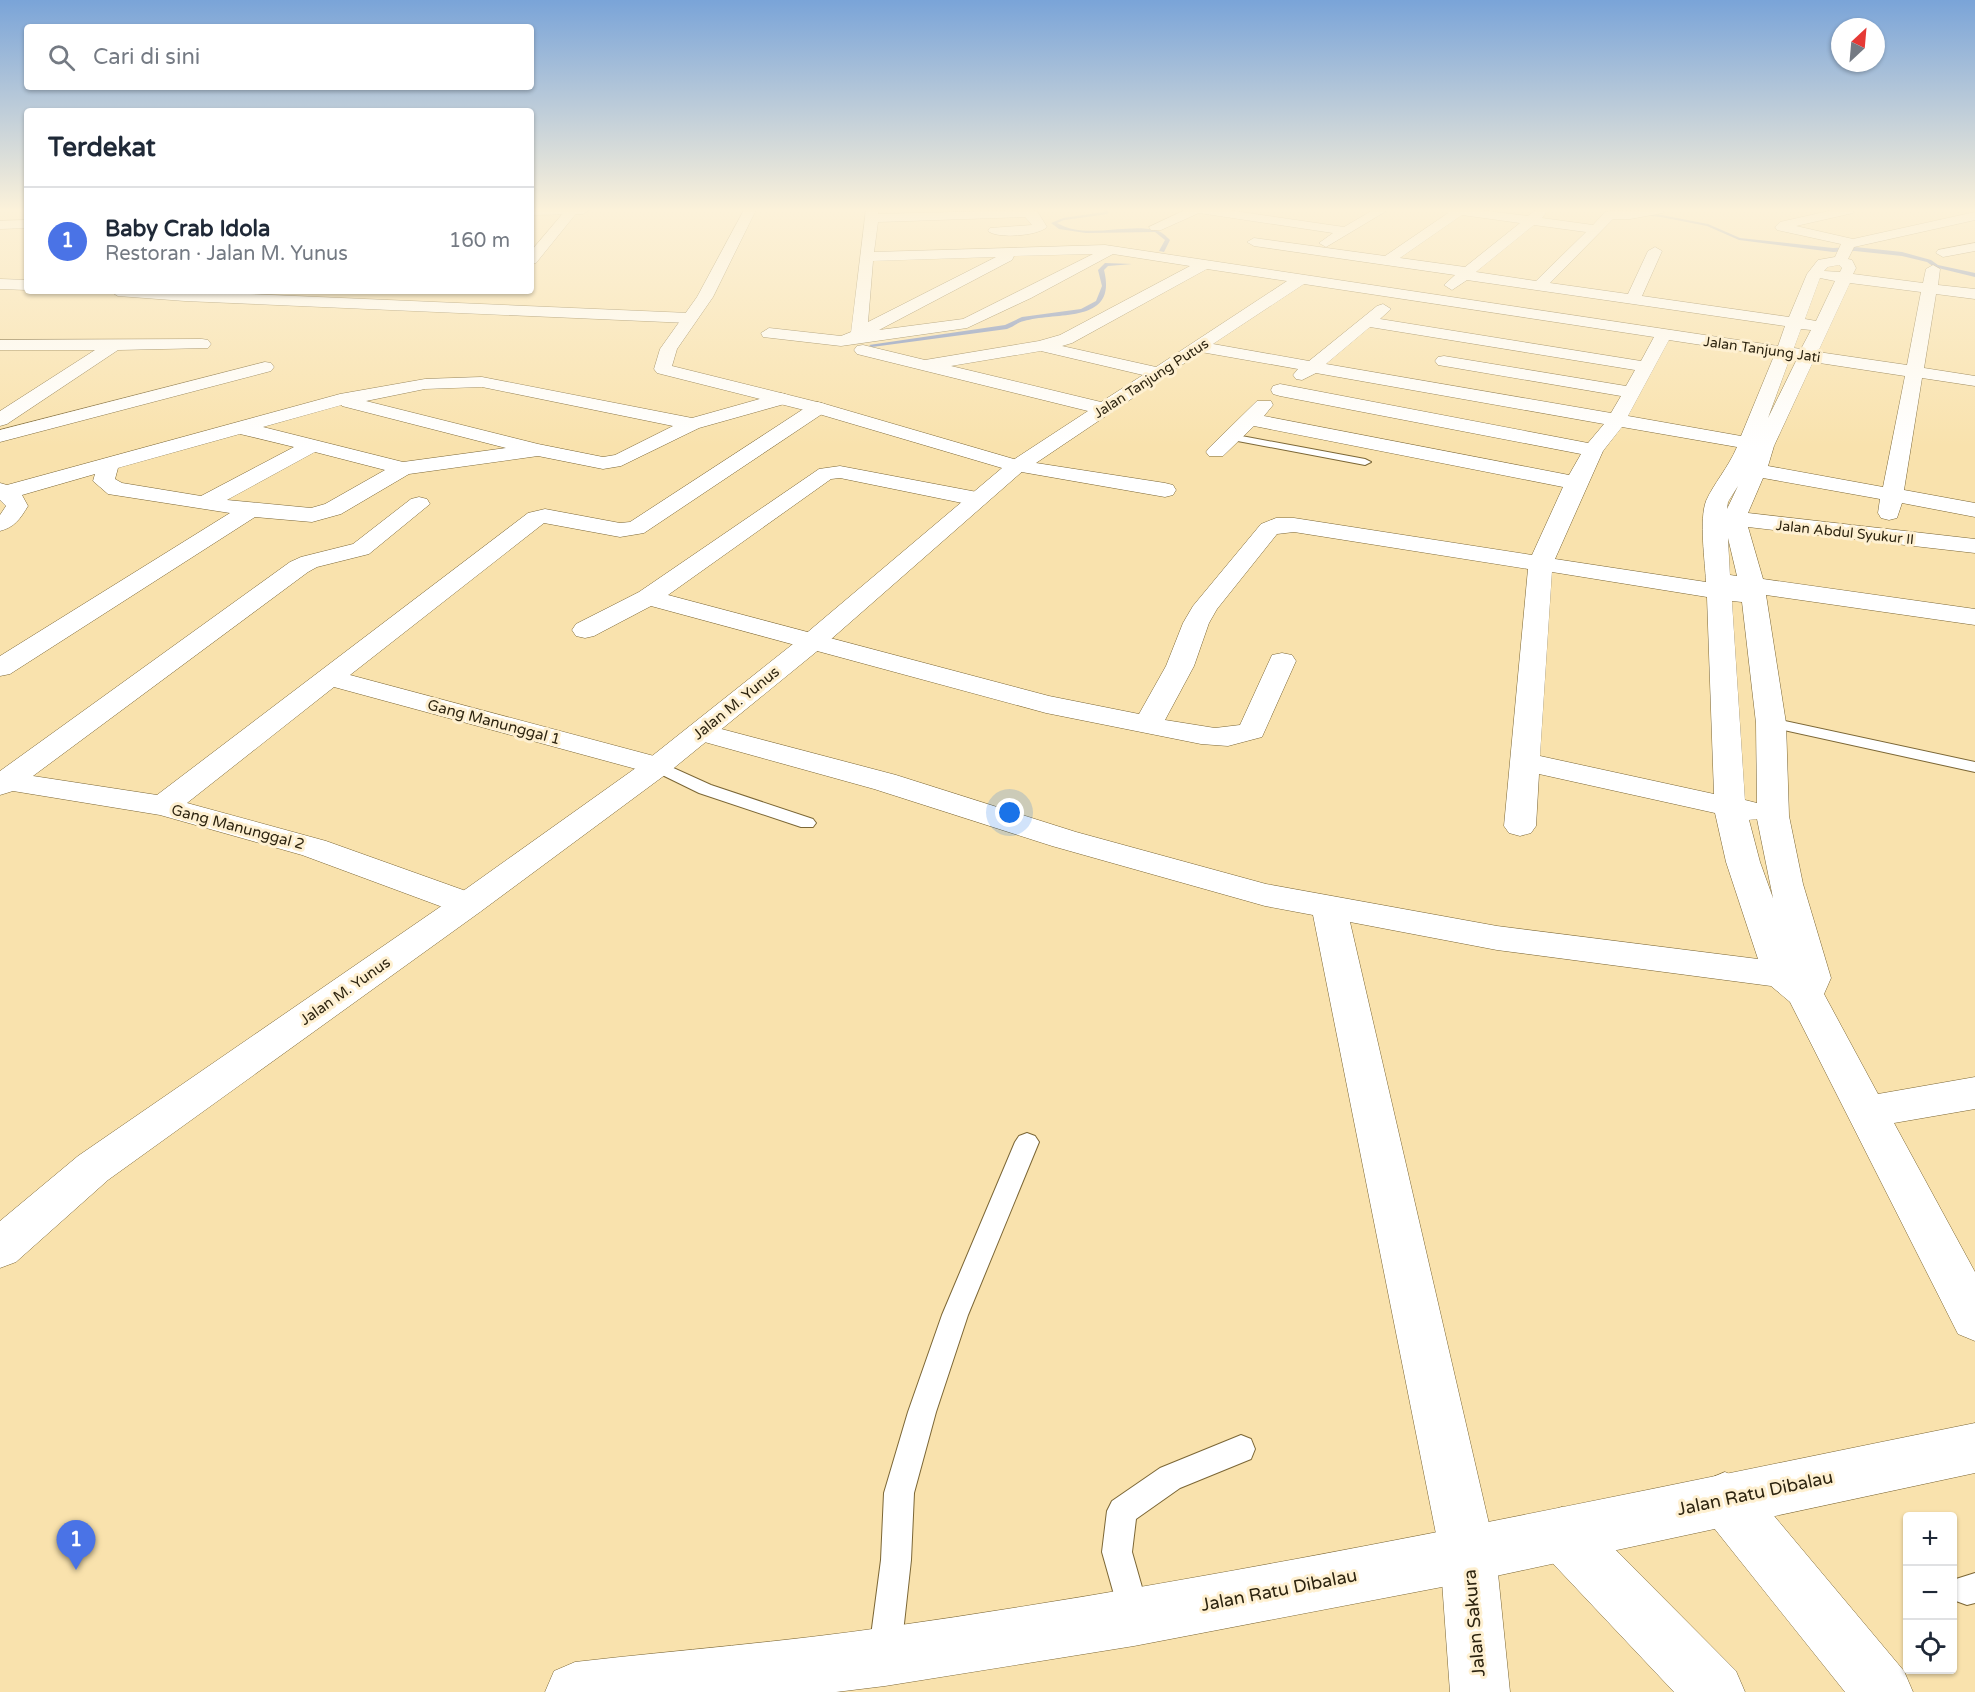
<!DOCTYPE html>
<html lang="id">
<meta charset="utf-8">
<style>
body{margin:0;font-family:"Varela Round",sans-serif;background:#f6f6f7;color:#1f2937}
.controls{position:absolute;right:18px;bottom:18px;display:grid;overflow:hidden;border-radius:6px;box-shadow:0 2px 4px #0004}
.controls button{width:54px;height:54px;display:grid;place-items:center;padding:0;border:0;border-bottom:2px solid #e0e1e3;background:#fff;color:#1f2937;font:30px sans-serif}
.compass{position:absolute;left:1831px;top:18px;width:54px;height:54px;border-radius:50%;background:#fff;box-shadow:0 2px 4px #0004;rotate:26deg}
.you{position:absolute;left:1010px;top:813px;width:21px;height:21px;margin:-15px;border:4px solid #fff;border-radius:50%;background:#1a73e8;box-shadow:0 0 0 9px #1a73e833}
.badge{display:grid;place-items:center;width:39px;height:39px;border-radius:50%;background:#4a73e6;color:#fff;font-size:20px;font-weight:700}
.pin{position:absolute;translate:-50% -50px;filter:drop-shadow(0 2px 3px #0008)}
.pin::after{content:'';position:absolute;top:32px;width:21px;height:18px;background:inherit;clip-path:polygon(0 0,100% 0,50% 100%)}
.list{margin:0;padding:0;list-style:none}
h2{display:flex;justify-content:space-between;align-items:center;height:78px;margin:0;padding:0 24px;font-size:26px}
h2 small{font-size:20px;font-weight:400;color:#747a83}
.list li{display:grid;grid-template-columns:39px 1fr auto;gap:18px;align-items:center;box-sizing:border-box;height:108px;padding:0 24px;border-top:2px solid #e0e1e3}
.list b{display:block;font-size:22px;white-space:nowrap}
.list p{margin:0;font-size:20px;white-space:nowrap;color:#747a83}
.list em{font-size:20px;font-style:normal;color:#747a83}
.icon{flex:none;width:33px;height:33px;fill:none;stroke:currentColor;stroke-width:2;stroke-linecap:round;stroke-linejoin:round}
.map{position:relative;flex:none;width:1975px;height:1692px;overflow:hidden}
.search{position:absolute;background:#fff;box-shadow:0 2px 4px #0004;left:24px;top:24px;width:510px;height:66px;display:flex;align-items:center;gap:15px;box-sizing:border-box;padding:0 21px;border-radius:6px;color:#747a83;font-size:22px}
.panel{position:absolute;background:#fff;box-shadow:0 2px 4px #0004;left:24px;top:108px;width:510px;height:186px;border-radius:6px}
.map>svg:first-child{display:block}
</style>
<div class="map">
<svg width="1975" height="1692" viewBox="0 0 1975 1692">
<rect width="100%" height="100%" fill="#f9e2ad"/>
<g fill="none" stroke-linecap="round" stroke-linejoin="round">
<g fill="#768cc0" fill-rule="evenodd">
<path d="M1104,210h4v4l-44,6 -7,3c29,17 68,0 98,7 6,1 11,6 15,10l-6,12 -5,-1 6,-11 -10,-8 -69,1 -27,-4 -8,-6 12,-5 41,-6z"/>
<polygon points="1595,210 1661,215 1708,224 1740,238 1833,248 1855,247 1902,252 1931,260 1938,265 1975,273 1975,277 1934,267 1927,262 1902,256 1855,251 1833,252 1739,240 1707,226 1661,217"/>
<path d="M1105,263l27,1 -24,2 -4,4c14,55 -48,41 -80,51 -6,1 -11,6 -17,8l-135,18 -3,-2 136,-20 17,-8 59,-8 15,-8 6,-15 -4,-16z"/>
</g>
<g stroke="#7b6635" stroke-width="2">
<g id="service">
<polygon points="1231,434 1365,459 1371,462 1365,465 1227,439 1226,437"/>
<polygon points="1771,718 1975,762 1975,772 1765,726 1763,723 1765,720"/>
<polygon points="658,761 711,785 813,819 816,823 813,827 801,827 699,793 652,770 650,766"/>
<polygon points="1027,1133 1035,1136 1039,1142 968,1315 936,1412 914,1493 911,1560 901,1651 896,1662 885,1667 874,1662 869,1651 881,1560 884,1493 908,1412 942,1315 1015,1142 1019,1136"/>
<polygon points="1241,1435 1251,1439 1255,1449 1251,1459 1180,1488 1136,1519 1132,1552 1149,1612 1144,1623 1133,1628 1122,1623 1102,1552 1107,1511 1112,1501 1160,1468"/>
<polygon points="1975,1573 1975,1603 1967,1605 1956,1601 1952,1592 1956,1579"/>
</g>
</g>
<g stroke="#7b6635" stroke-width="1">
<g id="minor">
<polygon points="566,210 579,210 536,263 531,264 531,251"/>
<path d="M866,210h12v4l152,-4 7,1 10,16c-9,9 -50,12 -59,4l2,-3 42,-3 -7,-8 -147,5 -4,30 231,-7 673,101 7,-20 -318,-46 -15,10 -8,-5 11,-10 -201,-29 -7,-4 7,-4 131,18 63,-43 -3,-3h34l49,6 7,-6h8l3,3 -4,5 51,7 12,-13 5,-1 54,-1 -1,3 -33,6h-17l-63,64 78,11 20,-43 7,-4 7,4 -20,45 147,21 18,-43 11,-14 17,-3 6,-13 -64,-14 -2,-3 5,-5 53,-12h21l-1,3 -57,13 57,13 122,-27v8l-121,27 -6,12 4,1 4,8 -3,6 70,9 3,-14 7,-4 7,4 -2,16 37,4v10l-39,-5 -12,74 51,8v10l-53,-8 -18,112 71,13v14l-73,-14 -5,15 -8,2 -8,-2 -3,-5 2,-14 -117,-21 -15,35 227,26v14l-227,-26 15,52 212,30v16l-209,-30 20,128 3,93 14,68 28,94 -7,16 54,100 97,-17v32l-81,14 81,149v69l-17,-7 -168,-332 -19,-16 -274,-36 -147,-28 146,632 14,138h-60l-10,-138 -127,-639 -48,-9 -213,-60 -178,-57 -184,-51 -5,-6 5,-6 10,-3 10,3 186,49 180,57 190,52 231,42 261,33 -32,-97 -11,-49 -176,-39 -3,52 -5,7 -11,3 -11,-3 -5,-7 24,-257 -234,-37 -17,2 -60,75 -8,14 -15,43 -29,54 50,8 25,-3 32,-70 10,-2 10,2 4,6 -34,76 -34,9 -27,-2 -155,-31 -395,-107 -57,30 -9,2 -9,-2 -4,-6 4,-6 63,-32 180,-123 21,-3 137,26 8,2 3,5 -3,5 -8,2 -137,-28 -9,1 -163,116 381,101 90,18 27,-48 17,-43 10,-17 68,-82 15,-6h18l238,37 31,-68 -309,-61 -31,30h-14l-3,-4 3,-4 48,-47h14l2,4 -9,11 305,59 12,-21 -301,-58 -7,-2 -2,-4 2,-4 7,-2 308,59 16,-19 -288,-51 -14,7 -6,-1 -3,-4 5,-6 -97,-17 -165,111 129,20 8,2 3,5 -3,5 -8,2 -155,-27 -3,-4 3,-4 78,-51 -231,-57 -3,-4 3,-4 6,-1 62,15 114,-19 21,-6 130,-69 -77,-12 -82,44 -64,30 -126,18 -78,-9 -2,-4 8,-5 72,8 10,-4zM1462,215l58,8 -55,44 -65,-9zM1534,225l52,7 -50,49 -60,-9zM1093,254l-130,65 -84,11 133,-70 2,-4zM996,257l-128,65 5,-61zM1839,265l3,3 -2,4 -16,-1 4,-4zM1207,269l80,12 -131,86 -94,-21 10,-3zM1820,278l15,3 -19,40 -11,-2zM1850,283l71,9 -14,73 -89,-13zM1304,284l350,53 -13,24 -261,-42 11,-10 -8,-5 -6,2 -68,55 -96,-17zM1370,327l265,43 -9,16 -182,-30 -6,1 -3,4 3,4 6,1 177,30 -10,17 -285,-49zM1801,329l10,1 -10,19 -7,-1zM1669,340l105,16 -33,80 -113,-20zM1041,351l102,24 -42,27 -150,-36zM1790,358l7,1 -29,59zM1813,362l92,14 -22,111 -115,-21 6,-20zM1622,427l115,20c-9,21 -23,36 -31,54 -7,19 -1,60 0,81l-151,-23 48,-108zM1738,486l-11,23 1,-7zM1728,538l9,38 -7,-1zM1552,572l155,25 7,197 -174,-38zM1732,601l10,1 14,121 1,80 -12,-3zM1757,819l16,79 -13,-36 -11,-42z"/>
<polygon points="1185,210 1227,210 1344,227 1373,210 1388,210 1326,247 1319,243 1333,233 1199,213 1161,230 1151,230 1149,227"/>
<polygon points="1975,243 1975,251 1943,257 1936,253 1938,250"/>
<polygon points="0,279 27,280 27,290 0,289"/>
<polygon points="110,291 180,291 689,313 697,318 689,323 185,301 118,296"/>
<polygon points="202,339 208,340 211,344 208,348 118,350 7,424 0,426 0,411 95,350 0,350 0,340"/>
<polygon points="265,362 271,363 274,367 271,371 0,442 0,430"/>
<path d="M482,377l210,41 89,-25 7,2 2,4 -2,4 -89,25 -78,38 -18,3 -65,-13 -129,18 -68,40 -29,8 -57,-5 -245,157 -10,2v-20l230,-143 -122,-19 -15,-13 2,-7 -73,21 6,11c-8,13 -13,21 -28,25v-16l6,-9 -6,-6v-17l7,2 333,-91 85,-15zM482,387l191,39 -58,29 -12,2 -65,-13 -172,-43 59,-12zM342,405v1l164,42 -103,14 -140,-35zM240,434l54,13 -93,49 -79,-13 -7,-4 3,-11zM315,452l70,18 -60,34 -14,4 -84,-8z"/>
<polygon points="818,402 825,404 828,408 825,412 644,533 620,537 544,523 350,675 669,760 673,766 669,772 658,775 647,772 334,687 187,803 326,841 480,896 485,904 480,912 468,915 456,912 302,855 160,815 13,791 0,795 0,771 290,562 301,557 353,544 411,499 419,497 427,499 430,504 369,554 317,567 308,572 33,776 157,795 528,513 545,509 620,523 630,522 811,404"/>
</g>
</g>
<g stroke="#7b6635" stroke-width="1">
<g id="tertiary">
<polygon points="531,210 589,210 583,214 531,215"/>
<polygon points="744,210 756,210 713,297 677,349 672,366 825,404 1024,462 1027,466 1024,470 821,648 669,772 480,912 108,1180 16,1262 0,1268 0,1221 78,1156 456,896 647,760 803,636 1002,468 812,412 657,373 654,369 660,349 697,297"/>
<polygon points="27,220 27,228 0,229 0,221"/>
<polygon points="1725,1472 1744,1480 1904,1671 1913,1692 1845,1692 1706,1518 1698,1499 1706,1480"/>
<polygon points="1562,1507 1581,1515 1736,1671 1745,1692 1674,1692 1543,1553 1535,1534 1543,1515"/>
</g>
</g>
<g stroke="#7b6635" stroke-width="1">
<path id="secondary" d="M1975,1423v50l-507,109 -334,64 -249,40 -49,6h-291l9,-21 21,-9c104,-12 209,-20 312,-35 366,-52 727,-131 1088,-204z"/>
</g>
<use href="#service" fill="#fff" fill-rule="evenodd"/>
<use href="#minor" fill="#fff" fill-rule="evenodd"/>
<use href="#tertiary" fill="#fff" fill-rule="evenodd"/>
<use href="#secondary" fill="#fff" fill-rule="evenodd"/>
</g>
<linearGradient id="sky" x2="0" y2="1"><stop stop-color="#7aa4d8"/><stop offset="0.47" stop-color="#fcf2da"/><stop offset="1" stop-color="#fcf2da" stop-opacity="0"/></linearGradient>
<rect width="1975" height="447" fill="url(#sky)"/>
<g text-anchor="middle" stroke-width="6" stroke-linejoin="round" paint-order="stroke">
<g font-size="14" fill="#2d2410" stroke="#fef0d1">
<text transform="translate(1762 349) rotate(8)" y="5">Jalan Tanjung Jati</text>
<text transform="translate(1151 378) rotate(-33)" y="5">Jalan Tanjung Putus</text>
<text transform="translate(1845 532) rotate(6)" y="5">Jalan Abdul Syukur II</text>
</g>
<g font-size="15" fill="#2d2410" stroke="#fef0d1">
<text transform="translate(736 703) rotate(-39)" y="5">Jalan M. Yunus</text>
<text transform="translate(494 722) rotate(15)" y="5">Gang Manunggal 1</text>
<text transform="translate(238 827) rotate(15)" y="5">Gang Manunggal 2</text>
<text transform="translate(345 991) rotate(-35)" y="5">Jalan M. Yunus</text>
</g>
<g font-size="18" fill="#2d2410" stroke="#fef0d1">
<text transform="translate(1755 1493) rotate(-12)" y="6">Jalan Ratu Dibalau</text>
<text transform="translate(1279 1590) rotate(-11)" y="6">Jalan Ratu Dibalau</text>
<text transform="translate(1474 1623) rotate(-95)" y="6">Jalan Sakura</text>
</g>
</g>
</svg>
<div class="controls">
<button>+</button>
<button>−</button>
<button><svg class="icon" aria-label="locate" viewBox="0 0 24 24"><circle cx="12" cy="12" r="6"/><path d="M12 2v4M12 18v4M2 12h4M18 12h4"/></svg></button>
</div>
<svg class="compass" viewBox="-18 -18 36 36"><path d="M0-13l5 13h-10z" fill="#e53935"/><path d="M0 13l5-13h-10z" fill="#747a83"/></svg>
<div class="you"></div>
<div class="pin badge" style="left:76px;top:1570px">1</div>
<div class="search"><svg class="icon" aria-label="search" viewBox="0 0 24 24"><circle cx="10" cy="10" r="6"/><path d="M15 15l6 6"/></svg>Cari di sini</div>
<section class="panel">
<h2>Terdekat<small></small></h2>
<ul class="list">
<li><span class="badge">1</span><div><b>Baby Crab Idola</b><p>Restoran · Jalan M. Yunus</p></div><em>160 m</em></li>
</ul>
</section>
</div>
